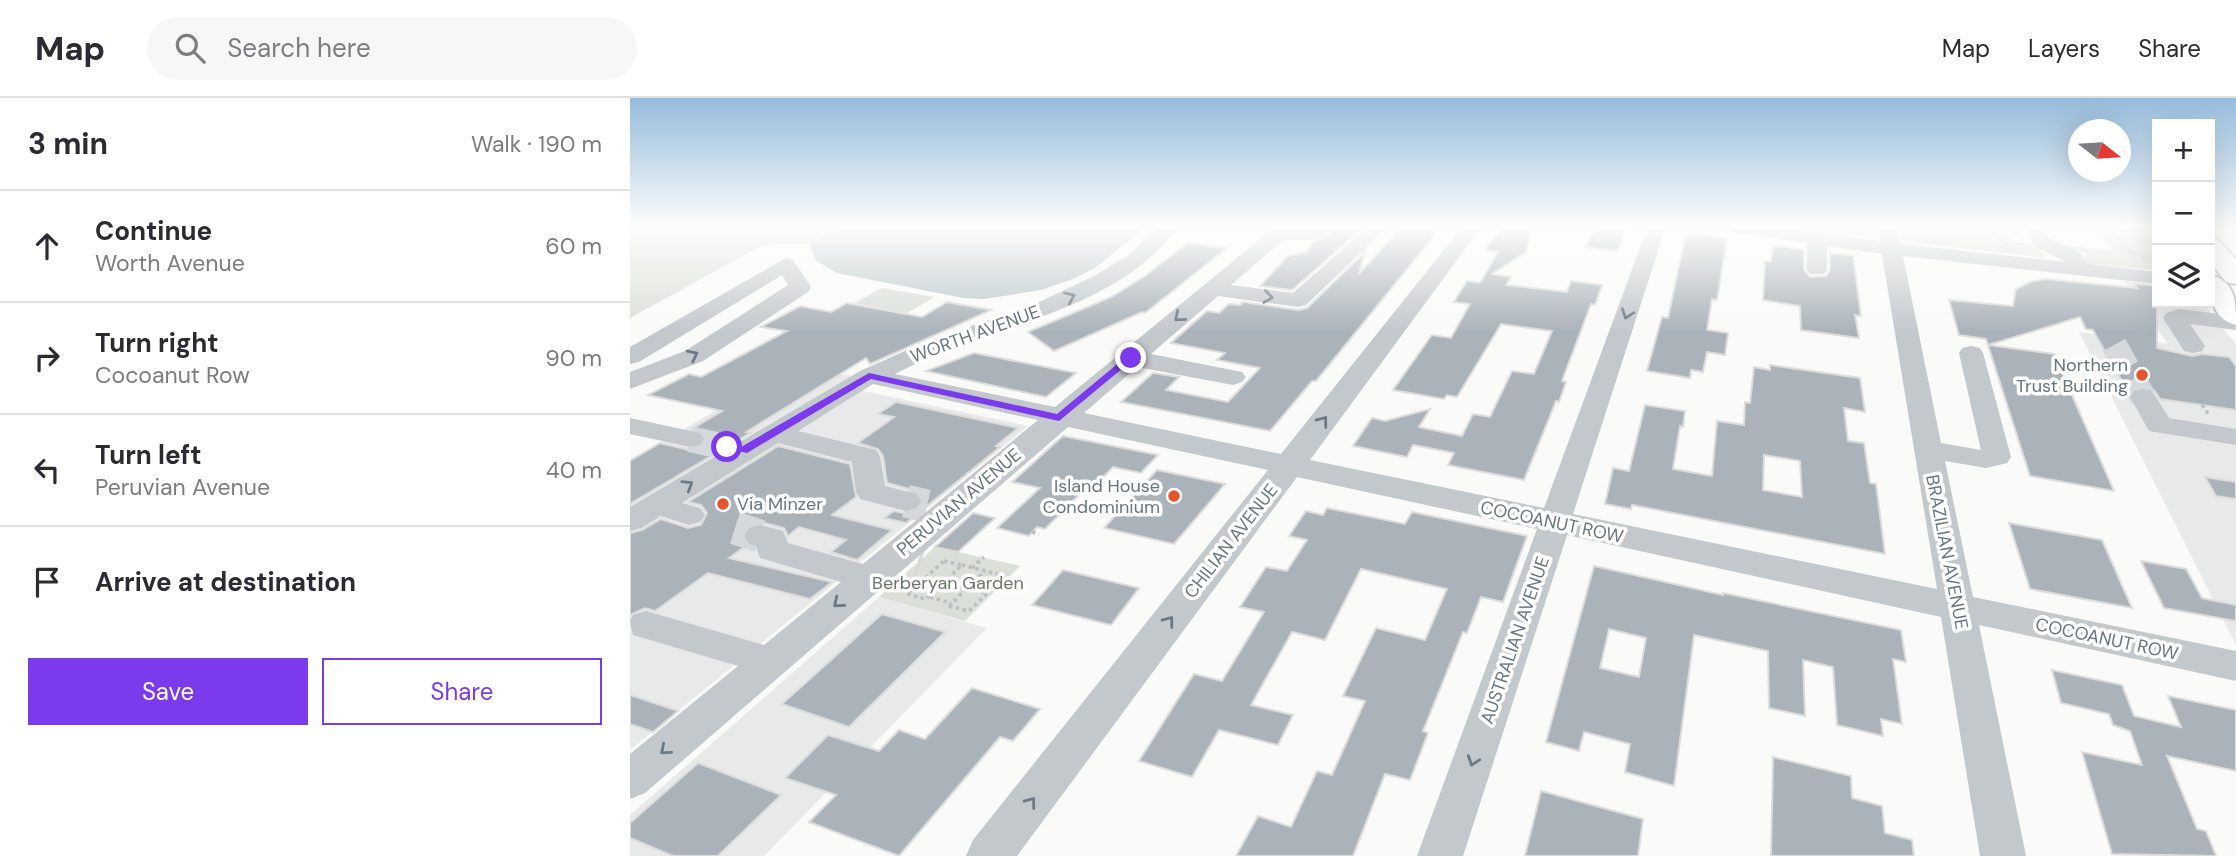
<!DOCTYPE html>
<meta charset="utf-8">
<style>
body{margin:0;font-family:"DM Sans",sans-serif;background:#f7f7f7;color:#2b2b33}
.controls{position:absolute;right:21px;top:21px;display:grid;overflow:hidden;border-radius:0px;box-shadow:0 7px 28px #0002}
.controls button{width:63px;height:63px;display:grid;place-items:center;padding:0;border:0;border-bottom:2px solid #e1e1e2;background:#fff;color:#2b2b33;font:35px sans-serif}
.compass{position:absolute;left:1438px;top:21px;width:63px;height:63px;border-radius:50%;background:#fff;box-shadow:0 7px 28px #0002;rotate:107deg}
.stop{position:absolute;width:21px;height:21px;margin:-16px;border:5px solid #7c3aed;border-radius:50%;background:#fff}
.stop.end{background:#7c3aed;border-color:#fff;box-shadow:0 2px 7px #0008}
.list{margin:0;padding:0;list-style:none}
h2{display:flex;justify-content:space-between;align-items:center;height:91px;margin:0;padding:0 28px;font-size:30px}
h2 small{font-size:23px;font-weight:400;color:#7c7c81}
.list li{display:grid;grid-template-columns:46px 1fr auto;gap:21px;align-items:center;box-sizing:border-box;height:112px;padding:0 28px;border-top:2px solid #e1e1e2}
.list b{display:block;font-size:26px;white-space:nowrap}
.list p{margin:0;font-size:23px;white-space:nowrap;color:#7c7c81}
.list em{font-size:23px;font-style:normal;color:#7c7c81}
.actions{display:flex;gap:14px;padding:21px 28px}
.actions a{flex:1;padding:16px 0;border:2px solid #7c3aed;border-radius:0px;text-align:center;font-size:24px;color:#7c3aed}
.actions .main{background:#7c3aed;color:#fff}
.icon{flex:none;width:38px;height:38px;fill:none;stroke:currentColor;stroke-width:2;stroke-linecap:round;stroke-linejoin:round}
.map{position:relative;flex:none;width:1606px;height:758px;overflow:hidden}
header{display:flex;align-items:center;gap:42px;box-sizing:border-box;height:98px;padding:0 35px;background:#fff;border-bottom:2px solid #e1e1e2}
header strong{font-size:33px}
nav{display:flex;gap:38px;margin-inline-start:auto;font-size:24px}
.search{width:490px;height:63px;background:#f7f7f7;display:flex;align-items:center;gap:18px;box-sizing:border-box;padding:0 24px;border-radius:38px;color:#7c7c81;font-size:26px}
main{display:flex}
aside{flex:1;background:#fff}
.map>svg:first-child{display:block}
</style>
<header>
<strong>Map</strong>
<div class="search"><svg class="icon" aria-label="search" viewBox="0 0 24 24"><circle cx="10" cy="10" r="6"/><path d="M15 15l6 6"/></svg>Search here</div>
<nav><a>Map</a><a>Layers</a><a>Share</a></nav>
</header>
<main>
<aside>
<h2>3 min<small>Walk · 190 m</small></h2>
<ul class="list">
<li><svg class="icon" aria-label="ahead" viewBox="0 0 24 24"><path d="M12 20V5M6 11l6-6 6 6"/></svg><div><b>Continue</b><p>Worth Avenue</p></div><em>60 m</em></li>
<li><svg class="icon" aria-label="right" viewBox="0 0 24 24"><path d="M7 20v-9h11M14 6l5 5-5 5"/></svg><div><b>Turn right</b><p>Cocoanut Row</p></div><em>90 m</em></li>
<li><svg class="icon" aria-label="left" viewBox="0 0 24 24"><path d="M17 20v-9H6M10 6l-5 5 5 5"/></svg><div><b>Turn left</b><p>Peruvian Avenue</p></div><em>40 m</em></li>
<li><svg class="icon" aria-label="arrive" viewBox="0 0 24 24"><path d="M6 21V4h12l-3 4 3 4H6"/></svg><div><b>Arrive at destination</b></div></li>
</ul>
<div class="actions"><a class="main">Save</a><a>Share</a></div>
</aside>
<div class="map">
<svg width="1606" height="758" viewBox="0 0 1606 758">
<rect width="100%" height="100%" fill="#fafaf8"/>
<g fill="#e8e9e9">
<polygon points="1494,183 1527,188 1527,205 1573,205 1606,247 1606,547 1449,234 1538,246"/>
<polygon points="164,266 220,278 224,291 398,328 0,652 0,363"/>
<polygon points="249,499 357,530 134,758 0,758 0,717"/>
</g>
<g fill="#dadfd7">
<polygon points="0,128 219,128 180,146 141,146 125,151 0,220"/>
<polygon points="1144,128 1382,128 1390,137 1382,138 1379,143 1408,148 1415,160"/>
<polygon points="1470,128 1517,128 1527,142 1527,172 1456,166 1452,160 1458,156 1434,147 1483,153 1472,139"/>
<polygon points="252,190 305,199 277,215 224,205"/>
<polygon points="305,449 390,468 335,523 249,499"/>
</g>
<polygon fill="#bbc7cb" points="219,128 517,128 465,170 443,181 411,192 354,201 333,200 207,175 185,162 180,146"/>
<g fill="#aab3b9" stroke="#dcdcda" stroke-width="2" fill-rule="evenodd">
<polygon points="707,128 735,128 662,192 630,188 658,158 677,154 682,144 701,137"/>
<polygon points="773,128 812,128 686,283 682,283 640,333 491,304 523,275 549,279 536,292 598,304 630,270 587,262 595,255 541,245 577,213 589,215 599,206 610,207 613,204 668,212 677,210 735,154 729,176"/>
<polygon points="877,128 902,128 896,154 862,176 881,179 876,187 937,194 941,183 972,187 965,207 961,206 932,283 936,284 929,304 926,303 894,382 818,367 824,355 783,347 777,359 723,348 742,320 755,323 800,311 789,329 832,338 843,316 860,319 882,273 904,276 922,233 871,226 827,299 817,297 814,301 763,292 802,237 821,240 840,206 824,204 837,183 850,185 868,154 855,152 870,132"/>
<polygon points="966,128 997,128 987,153 955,149"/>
<polygon points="1056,135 1097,140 1087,202 1082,201 1077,232 1098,235 1095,257 1077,254 1073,274 1061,272 1060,280 1017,273 1032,219 1038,220"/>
<polygon points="558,145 597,150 515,215 512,214 424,253 398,234 481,199 515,178"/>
<polygon points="1143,147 1174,152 1174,172 1180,179 1196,178 1200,172 1200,155 1223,158 1231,218 1225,217 1229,240 1171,232 1170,208 1133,202 1135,163 1141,164"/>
<polygon points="1415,181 1507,190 1504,186 1527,188 1527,250 1562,258 1572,256 1599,259 1606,268 1606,312 1530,301 1524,292 1514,288 1503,290 1499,296 1463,232 1456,231 1450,219 1358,247 1424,256 1484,393 1400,378 1356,241 1329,237 1319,202 1383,208 1386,191 1400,184"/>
<polygon points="317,204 361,212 240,266 236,260 116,334 120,335 0,406 0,363 30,345 59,352 71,350 76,340 71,332 62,331 92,313 18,297 59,276 71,279 157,233 131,229 170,208 201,214 217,205 292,219"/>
<polygon points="344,255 446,275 416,299 296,273"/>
<path d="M1140,267l90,13 5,34 -21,-4 4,33 16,2 6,40 6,1 9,70 -253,-49 -1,4 -26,-5 8,-36 16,3 16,-66 40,6 -2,16 -3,-1 -7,43 39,7 5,-55 27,4 1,-23 5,1 4,-36 16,3zM1134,357l36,6 2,36 -39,-7z"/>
<polygon points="266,304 285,308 388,330 366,348 370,349 276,425 254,420 264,413 277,416 289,411 293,402 288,393 257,385 253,358 248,351 228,345 264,319 248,316"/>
<polygon points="433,338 528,357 511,375 483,369 457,396 451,395 415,431 407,429 399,438 367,430 410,390 382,384"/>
<polygon points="148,348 220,366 226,399 202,417 262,432 227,462 201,454 216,442 169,429 158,438 154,430 131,424 118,427 112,437 117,447 99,460 202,484 180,501 78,475 25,513 15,510 0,517 0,435 12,432 31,421 58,430 71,427 77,415 71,407 58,404"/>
<polygon points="527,372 595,386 544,446 474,430"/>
<polygon points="1575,379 1606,384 1606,401 1586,398"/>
<polygon points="697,410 775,426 782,414 897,438 873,504 851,499 837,535 833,534 793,633 798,635 780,682 755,676 723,758 606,758 628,718 661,729 687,673 702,677 735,603 713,598 746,530 795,542 817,491 731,471 695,542 662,534 621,607 663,617 648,647 589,632 562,679 509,663 564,576 592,583 634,514 610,509 636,469 657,473 677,442 659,438 676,413 693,417"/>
<polygon points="343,415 365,420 328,454 305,449"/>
<polygon points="1379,425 1472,442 1502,510 1400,491"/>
<polygon points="1511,463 1556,471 1572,500 1606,507 1606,523 1534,510"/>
<path d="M964,468l129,29v-2l178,37 5,32 -13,-3 9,65 -21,-5 2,17 -46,-11 -4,-58 -30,-7 2,56 -36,-8 -1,-57 -74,-16 -20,151 -49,-14 5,-28 -46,-12 -5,19 -33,-9zM979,531l37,9 -7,39 -39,-9z"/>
<polygon points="433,472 509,490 481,527 402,507"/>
<polygon points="252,516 315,534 219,629 152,606"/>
<polygon points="1422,572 1492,587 1504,618 1551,629 1538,598 1606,612 1606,673 1537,658 1567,731 1576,733 1586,758 1482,756 1452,654 1512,667 1500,633 1483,627 1479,616 1431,605"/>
<polygon points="342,590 410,611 383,643 370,639 269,758 179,724 206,697 155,680 198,637 249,653 269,632 295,641"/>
<polygon points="0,597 48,613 23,634 0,626"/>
<polygon points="1143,659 1221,678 1222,700 1252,708 1255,735 1282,742 1284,758 1141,758"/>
<polygon points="68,665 151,697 88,758 43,758 0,740 0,725"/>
<polygon points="911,693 1013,721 1008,758 895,758"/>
</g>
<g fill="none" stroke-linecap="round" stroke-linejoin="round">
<g stroke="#d5d9db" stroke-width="26" stroke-dasharray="26 13" stroke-linecap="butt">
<polyline points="1484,247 1513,299"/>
<polyline points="60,341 87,347"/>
</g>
<g stroke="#d5d9db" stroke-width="33" stroke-dasharray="33 17" stroke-linecap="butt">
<polyline points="276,403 297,408"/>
<polyline points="105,430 130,438"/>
<polyline points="288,463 291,464"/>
</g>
<g stroke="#b5babe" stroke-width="4">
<g id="major">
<polygon points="1580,140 1589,143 1606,161 1606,186 1596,184 1580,164"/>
<path d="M1580,177c26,6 26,28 26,50 -24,-6 -27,-29 -26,-50z"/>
</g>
</g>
<g stroke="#bbbfc2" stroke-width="2.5" stroke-dasharray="2.5 2.5" stroke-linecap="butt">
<polyline points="1372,128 1364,135 1378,147"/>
<polyline points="1486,128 1484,137 1498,152 1519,162"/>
</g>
<g stroke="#bbbfc2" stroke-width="3.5" stroke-dasharray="3.5 3.5" stroke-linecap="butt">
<polyline points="1572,307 1579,317"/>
<polyline points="402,434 409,436"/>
<polygon points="314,463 332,467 296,501 277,496"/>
<polyline points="342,470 354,459"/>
<polyline points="296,479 315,484"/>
<polyline points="337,490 357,495"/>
<polyline points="300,499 321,505"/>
<polyline points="319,508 339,513 375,478 332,467"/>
<polyline points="319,508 355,473"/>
</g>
<g fill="#c3c8cc" fill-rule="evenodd">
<path d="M529,128h20c-53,74 -155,94 -235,126 -17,6 -33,14 -49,22l160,33 221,-181 59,2c-12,15 -34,12 -52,12l-52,45 62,8 76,-67h20l-83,79 -8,2 -80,-11 -67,58 91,18 4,5 -4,5 -9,3 -96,-18 -53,46 197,41 182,-228h19l-172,234 234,48 104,-282h18l-93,288 364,75 -55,-335 -55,-8v24l-3,4h-14l-3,-4v-27l-75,-11 -9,-6h49l108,15 -2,-15h18l4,18 166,18 -32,-16 -10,-20h18l7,12 28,12 11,14 69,8v12l-254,-28 38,187 40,7 -22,-97 3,-5 9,-2 9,2 3,5 28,104 -4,6 -21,5 -41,-7 28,136 263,54v30l-257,-56 47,231h-46l-39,-239 -374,-82 -104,321h-46l120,-327 -240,-52 -280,379h-51l7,-16 295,-370 -200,-43 -423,366 -15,6v-45l108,-88 -105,-31 -3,-14 3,-6 13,-4 118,34 77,-63 -81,-24 -4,-12 -7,-2 -5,-8 5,-8 11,-3 23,6 5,12 75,21 175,-144 -165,-36 -75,47 78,19 4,6 5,30 32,8 4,7 -4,7 -11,3 -46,-12 -4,-7 -4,-30 -74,-19 -96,60 18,5 5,7 -5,7 -11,3 -28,-9 -20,12 -11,3v-24l230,-136 65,-29 110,-38 59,-28 36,-22z"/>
<polygon points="156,160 163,162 181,189 178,194 73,263 0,291 0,274 55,253 158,187 152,177 9,264 0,266 0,249"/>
<polygon points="1549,211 1606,218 1606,232 1560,226 1575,248 1572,253 1563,255 1554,253 1533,220 1536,215"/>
<polygon points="1513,291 1522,293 1539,320 1606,331 1606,347 1519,333 1500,299 1504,293"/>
<polygon points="0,320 70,335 74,341 70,347 60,349 0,336"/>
</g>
<use href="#major" fill="#fff" fill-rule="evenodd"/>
</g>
<defs><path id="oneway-chevron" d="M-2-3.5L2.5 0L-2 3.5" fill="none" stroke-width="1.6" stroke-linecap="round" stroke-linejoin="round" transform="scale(1.75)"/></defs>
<g stroke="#6a7a87">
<use href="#oneway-chevron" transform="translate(440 199) rotate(-24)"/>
<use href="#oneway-chevron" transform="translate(638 199) rotate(8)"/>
<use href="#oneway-chevron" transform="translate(997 216) rotate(109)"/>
<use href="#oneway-chevron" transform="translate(549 219) rotate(140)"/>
<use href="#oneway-chevron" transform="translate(63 257) rotate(-27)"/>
<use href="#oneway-chevron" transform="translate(693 323) rotate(-53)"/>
<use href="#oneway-chevron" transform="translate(58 387) rotate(-32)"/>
<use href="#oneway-chevron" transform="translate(208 505) rotate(140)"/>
<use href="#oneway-chevron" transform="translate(539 523) rotate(-53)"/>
<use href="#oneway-chevron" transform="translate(35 652) rotate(139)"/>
<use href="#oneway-chevron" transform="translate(843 663) rotate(109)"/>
<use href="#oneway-chevron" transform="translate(401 704) rotate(-53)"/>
</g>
<linearGradient id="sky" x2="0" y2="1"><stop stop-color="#96bcdc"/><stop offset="0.55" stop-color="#fdfdfc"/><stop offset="1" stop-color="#fdfdfc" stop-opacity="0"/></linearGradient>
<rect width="1606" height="234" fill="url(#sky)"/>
<polygon fill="#7c3aed" points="497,258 505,260 429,323 241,281 117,355 91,349 97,346 111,349 239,275 427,316"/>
<g fill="#e4572e" stroke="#fff" stroke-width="2.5">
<circle cx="1512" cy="277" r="7"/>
<circle cx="544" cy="398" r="7"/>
<circle cx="93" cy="406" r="7"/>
</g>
<g text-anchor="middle" stroke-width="7" stroke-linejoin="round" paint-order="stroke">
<g font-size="18" fill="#657683" stroke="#fff">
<text transform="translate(345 236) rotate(-20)" y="6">WORTH AVENUE</text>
<text transform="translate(329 404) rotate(-40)" y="6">PERUVIAN AVENUE</text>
<text transform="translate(922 424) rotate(12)" y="6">COCOANUT ROW</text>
<text transform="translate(601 443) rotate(-52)" y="6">CHILIAN AVENUE</text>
<text transform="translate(1317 454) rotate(79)" y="6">BRAZILIAN AVENUE</text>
<text transform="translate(1477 541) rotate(12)" y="6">COCOANUT ROW</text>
<text transform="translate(885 542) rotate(-71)" y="6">AUSTRALIAN AVENUE</text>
</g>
<g font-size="18" fill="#657683" stroke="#fff" text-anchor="end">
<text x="1498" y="273">Northern<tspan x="1498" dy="21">Trust Building</tspan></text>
<text x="530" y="394">Island House<tspan x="530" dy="21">Condominium</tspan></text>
<text x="107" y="412" text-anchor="start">Via Minzer</text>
</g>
<g font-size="18" fill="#687a64" stroke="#fff">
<text x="318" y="491">Berberyan Garden</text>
</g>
</g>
</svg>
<div class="controls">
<button>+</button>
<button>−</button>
<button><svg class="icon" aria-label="layers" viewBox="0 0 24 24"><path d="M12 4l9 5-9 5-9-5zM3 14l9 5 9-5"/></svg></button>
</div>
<svg class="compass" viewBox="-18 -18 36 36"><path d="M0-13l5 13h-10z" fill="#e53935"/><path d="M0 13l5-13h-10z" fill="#7c7c81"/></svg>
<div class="stop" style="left:97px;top:349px"></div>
<div class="stop end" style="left:501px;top:260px"></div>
</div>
</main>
